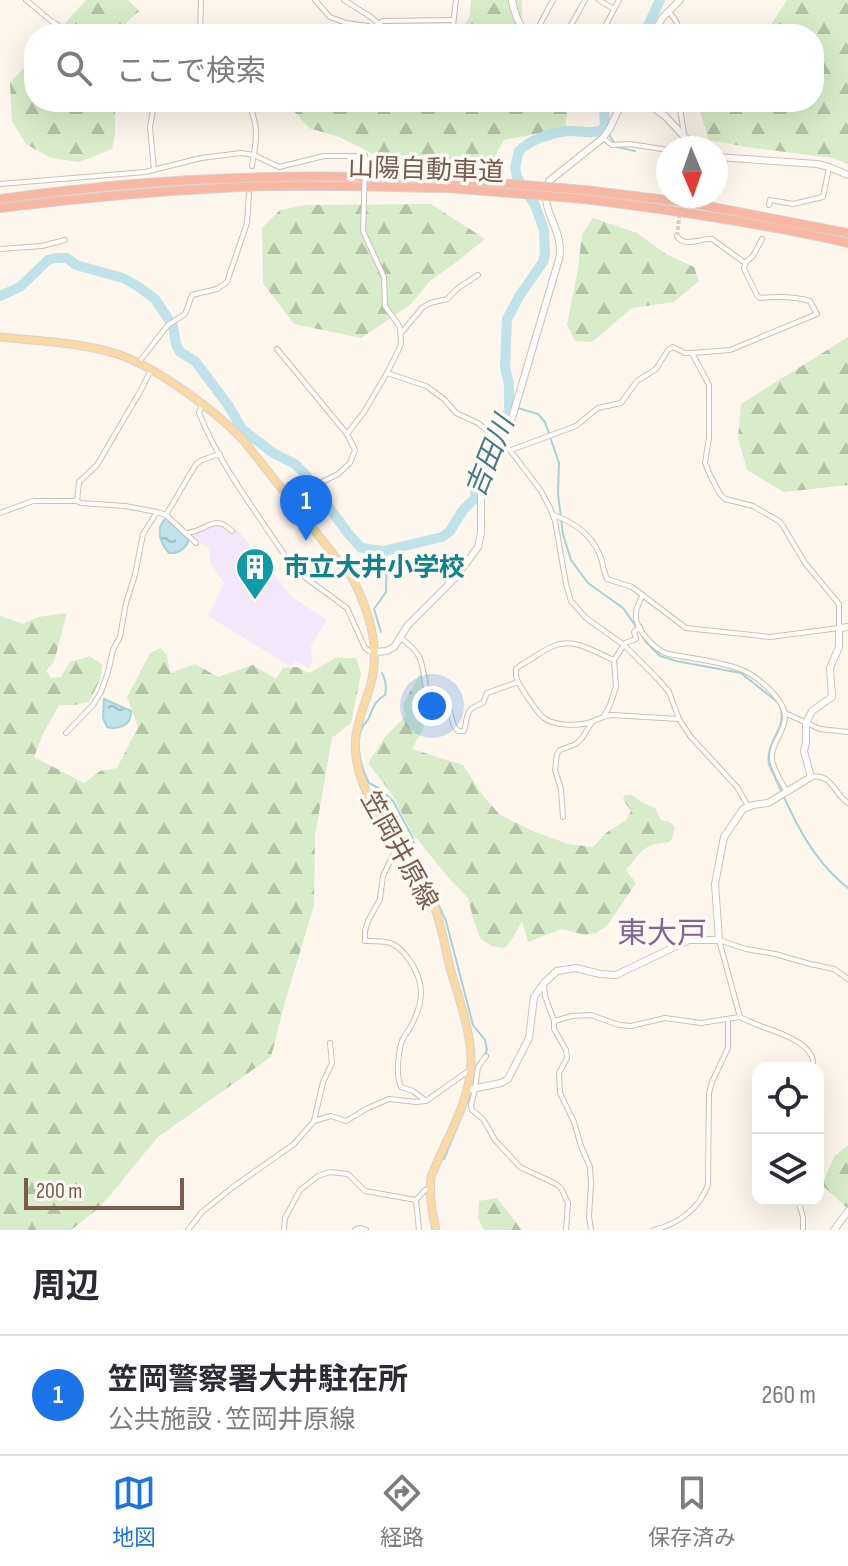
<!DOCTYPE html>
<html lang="ja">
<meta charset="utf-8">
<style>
body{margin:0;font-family:"Sofia Sans Condensed","Noto Sans JP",sans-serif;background:#f7f7f7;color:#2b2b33}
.controls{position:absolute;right:24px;bottom:24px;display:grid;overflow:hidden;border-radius:16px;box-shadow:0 8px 32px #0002}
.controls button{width:72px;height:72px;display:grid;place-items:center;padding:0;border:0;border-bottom:2px solid #e1e1e2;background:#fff;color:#2b2b33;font:40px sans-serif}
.compass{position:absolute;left:656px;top:136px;width:72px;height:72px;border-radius:50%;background:#fff;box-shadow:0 8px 32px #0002;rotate:178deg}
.scale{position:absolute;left:24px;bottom:20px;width:160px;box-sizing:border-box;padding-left:8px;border:4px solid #7a5c4d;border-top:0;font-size:22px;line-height:28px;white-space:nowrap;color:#7a5c4d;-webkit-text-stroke:6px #fffaf3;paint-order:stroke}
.you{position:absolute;left:432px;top:706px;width:28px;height:28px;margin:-20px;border:6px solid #fff;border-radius:50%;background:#1a73e8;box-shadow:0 0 0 12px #1a73e833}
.badge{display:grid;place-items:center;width:52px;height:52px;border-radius:50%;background:#1a73e8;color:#fff;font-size:26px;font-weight:700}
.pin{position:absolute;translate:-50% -66px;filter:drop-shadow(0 2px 4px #0008)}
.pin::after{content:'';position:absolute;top:42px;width:28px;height:24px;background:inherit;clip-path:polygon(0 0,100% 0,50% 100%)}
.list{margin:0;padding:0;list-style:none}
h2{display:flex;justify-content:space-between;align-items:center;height:104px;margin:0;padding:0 32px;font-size:34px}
h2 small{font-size:26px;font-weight:400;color:#7c7c81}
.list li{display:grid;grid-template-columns:52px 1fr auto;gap:24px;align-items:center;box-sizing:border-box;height:120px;padding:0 32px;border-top:2px solid #e1e1e2}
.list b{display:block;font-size:30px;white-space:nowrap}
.list p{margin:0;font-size:26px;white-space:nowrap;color:#7c7c81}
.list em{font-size:26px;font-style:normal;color:#7c7c81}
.icon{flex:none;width:44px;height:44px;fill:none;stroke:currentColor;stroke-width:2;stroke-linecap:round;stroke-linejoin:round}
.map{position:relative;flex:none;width:848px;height:1230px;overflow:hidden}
.search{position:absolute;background:#fff;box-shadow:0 8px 32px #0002;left:24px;right:24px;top:24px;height:88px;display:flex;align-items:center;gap:20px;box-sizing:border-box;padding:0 28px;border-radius:32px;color:#7c7c81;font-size:30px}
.sheet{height:224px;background:#fff}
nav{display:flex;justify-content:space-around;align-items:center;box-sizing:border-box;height:112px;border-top:2px solid #e1e1e2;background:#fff;font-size:22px;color:#7c7c81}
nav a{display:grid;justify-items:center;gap:4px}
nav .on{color:#1a73e8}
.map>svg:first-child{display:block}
</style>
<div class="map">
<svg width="848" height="1230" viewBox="0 0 848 1230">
<defs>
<pattern id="forest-firs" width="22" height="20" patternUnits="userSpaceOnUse" patternTransform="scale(2)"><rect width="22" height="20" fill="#d8ecc9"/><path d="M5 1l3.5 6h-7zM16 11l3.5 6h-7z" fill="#b4c2a5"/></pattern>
<pattern id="water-ripples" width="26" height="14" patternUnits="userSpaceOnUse" patternTransform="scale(2)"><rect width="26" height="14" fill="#bfe3e8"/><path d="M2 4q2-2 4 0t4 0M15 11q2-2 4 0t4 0" fill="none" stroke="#a0bbbe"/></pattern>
</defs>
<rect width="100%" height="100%" fill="#fdf6ec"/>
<polygon fill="#f3e8fa" points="214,524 224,525 232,533 237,529 292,597 327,620 311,645 312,663 309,668 295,661 292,665 286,664 208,616 224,583 211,564 209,549 191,535"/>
<g fill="url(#forest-firs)">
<polygon points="86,0 128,0 139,11 127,22 125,34 55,34"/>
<polygon points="471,0 522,0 522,14 519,30 522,34 459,34 469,18"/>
<polygon points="787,0 848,0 848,164 832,158 747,147 709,140 697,102 814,102 814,34 754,34 767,31"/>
<polygon points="34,57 34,102 115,102 115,134 112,149 79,162 51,158 26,144 12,121 10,83"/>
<polygon points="290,102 569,102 565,128 504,140 496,154 491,173 405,170 339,137 309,128 293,110"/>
<polygon points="431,204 485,239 454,264 430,281 410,305 361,338 294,324 263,283 262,228 280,210 306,205"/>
<polygon points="593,218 637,233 666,254 694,267 699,281 674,302 632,308 592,342 575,341 567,324 578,269 582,235"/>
<polygon points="848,337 848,485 784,492 747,470 738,438 741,404"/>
<polygon points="67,613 54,662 46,671 51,678 61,677 70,662 90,656 103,665 100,680 89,702 74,705 59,705 44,732 34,757 84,783 100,771 117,768 138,727 127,697 150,653 161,648 167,655 170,673 195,664 218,677 253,665 276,679 283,668 297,667 309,673 336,658 356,658 361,673 351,723 332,738 315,835 314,905 285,1002 271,1057 158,1137 100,1207 71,1230 0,1230 0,616 23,624 38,617"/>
<path d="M423,669l5,6 4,33 -11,4 3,15 -12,22 51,16 21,32 16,18 33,16 35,13 25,3 13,-14 20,-13 5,-9 -8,-11 2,-5h7l9,7 14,6 6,12 9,2 5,5 -4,14c-7,3 -15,2 -20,4 -10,4 -18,17 -25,25l10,13 -29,43 -11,7 -11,2 -23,-6 -34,13 -6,-21 -9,17 -8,10 -14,-2 -11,-8 -7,-20 -5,-20 -21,-22 -34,-42 -22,-41 -23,-30 17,-26 20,-20 -2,-13z"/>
<polygon points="848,1145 848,1209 822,1185 834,1157"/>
<polygon points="497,1198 522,1230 484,1230 478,1218 479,1201"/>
</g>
<g fill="url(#water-ripples)" stroke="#a5d3da" stroke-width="2">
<path d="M166,518l23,22c-4,9 -10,14 -20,13 -9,-10 -14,-25 -3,-35z"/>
<path d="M104,699l27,12c1,14 -12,19 -24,16l-4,-9z"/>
</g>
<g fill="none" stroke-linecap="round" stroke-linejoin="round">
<g stroke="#a5d3da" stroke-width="2">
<polyline points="610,136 617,147 635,151"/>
<polyline points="518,408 538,414 545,422 559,463 558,494 563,534 571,560 588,583 623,608 637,628"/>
<polyline points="381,632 374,609 386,592 387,550"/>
<polyline points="641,634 646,642 660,656 676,661 741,673 776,701"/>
<path d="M382,673c4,8 5,14 3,22 -9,5 -11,11 -15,20 -1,5 -5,8 -7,11 -9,17 -2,42 6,57l11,6 13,12 19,35 2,12 -1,12 18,29 15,32 27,104 12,15 2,10 -3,6"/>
<path d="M780,706c8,24 -15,34 -11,58 20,45 39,93 79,124"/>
<polyline points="475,1073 476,1066 480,1061"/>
<polyline points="444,1159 470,1096"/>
</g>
<g stroke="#bfe3e8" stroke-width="10">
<polyline points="644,34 660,0"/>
<path d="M0,296l20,-9 28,-27 7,-2h12l9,7 47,13 16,9 16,12 18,27 3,18 4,8 15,9 33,44 14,24 31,24 22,11 10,10 42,58 14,16 22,3 59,-14 8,-6 13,-21 13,-13 -2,-14 4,-17 31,-55v-27l-4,-17 2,-48 13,-24 23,-33 2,-8 -1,-24 -9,-25 -18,-28 -2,-10 4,-16c11,-11 31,-18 48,-20 13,-1 27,5 38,-3l-1,-26"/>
</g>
<polyline stroke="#dcd0c4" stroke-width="4" stroke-dasharray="4 2" stroke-linecap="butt" points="677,236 680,211"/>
<g stroke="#d1beb0" stroke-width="6">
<g id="street">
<polyline points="26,0 50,20 71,34"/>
<polyline points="315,0 330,17 346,23 368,26 380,34"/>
<polyline points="344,0 371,17 390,34"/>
<polyline points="599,0 614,9"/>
<polyline points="669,11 677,23 679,34"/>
<polyline points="379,23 383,21 453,20"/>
<polyline points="200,34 201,0"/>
<polyline points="452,34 456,0"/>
<polyline points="542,34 538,28 553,0"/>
<polyline points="566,34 585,0"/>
<polyline points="601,34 619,0"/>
<path d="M251,102c0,9 2,13 4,21 3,14 -1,29 -3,43"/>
<polyline points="679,102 684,134"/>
<polyline points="603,138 612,145 630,144 668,150"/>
<polyline points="154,170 150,127 153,110 161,102"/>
<polyline points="0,184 145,172 201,158 241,153 254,155 279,167 324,156 365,156 365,158"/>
<polyline points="769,205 770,200 793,204 823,197 829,168"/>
<polyline points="0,249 42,246 65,240"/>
<polyline points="745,263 753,256 762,239"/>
<polyline points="402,332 422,308 430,303 447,299 458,288 478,275"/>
<polyline points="277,349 347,434 355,450 350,463 338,474 312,487 293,501"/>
<polyline points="139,362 168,325 185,314 192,295 217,289 227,282 247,223 249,194"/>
<polyline points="387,373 426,386 444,399 456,413 478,423 510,450 541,491 550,508 555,521 566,584 571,601 586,618 624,645 657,678 669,692 679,719 690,736 737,787 748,806"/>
<path d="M202,405l-3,8c22,55 60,102 92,152l8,8 48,35 18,40 4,3 6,1"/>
<polyline points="347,434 364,412 387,373 399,349 401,343 400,327 385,306 384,277 363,231 364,202"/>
<path d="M511,450l65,-24 22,-18 23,-5 16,-22 19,-12 12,-19 5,-3 12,6h7l38,-3 87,-36 -7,-13c-17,-5 -32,-5 -50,-3l-3,-3 -13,-26 1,-6 -33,-24c-12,-1 -28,9 -35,-3"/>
<polyline points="77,501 79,482 97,465 141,390 151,370"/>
<polyline points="0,513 33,501 77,501 81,503 125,506 157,512 166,515 196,543"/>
<polyline points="166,515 196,464 202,460 220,454"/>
<path d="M553,515c21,7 37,18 46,38 4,8 4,18 8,26l25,8 54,41 84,9 69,-9v-24l-34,-41 -22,-37 -4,-5 -26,-15 -28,-7 -5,-5 -10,-19 -5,-12 4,-25v-53l-17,-32"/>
<path d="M185,533c21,0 28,-21 47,-2"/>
<path d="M643,595c-3,5 -7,13 -7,19 -2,14 19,36 32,40 22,4 51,7 72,15 16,6 45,30 45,48 0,15 -14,26 -13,41 0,10 10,24 14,33"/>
<path d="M401,638c23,18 20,22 25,50l22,17 6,21 4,5h6c5,-18 0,-21 19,-28l4,-10 31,-11"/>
<path d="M614,660c-17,-7 -39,-22 -58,-15 -12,4 -23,14 -35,20l-5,4v7l2,6c7,11 16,28 26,36 11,8 31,8 44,5 8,-2 14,-7 24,-8l67,4"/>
<polyline points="785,713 820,729 848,732"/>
<polyline points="604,716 610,705 616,687 614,660 625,643 636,639 634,632 640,627"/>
<polyline points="66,733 93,705 101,692 108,672 113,650 120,637 126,603 135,575 143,534 157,512"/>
<path d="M811,777c21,-4 23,17 37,26"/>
<polyline points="563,817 561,789 555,770 557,754 560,750 576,744 582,738 592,722"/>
<path d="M386,833l8,20 -11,23 -3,23 -12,22 -3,10v10c20,0 30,-1 43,17 18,25 16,44 2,70 -3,5 -8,10 -9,16 -2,6 -2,13 -3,19 0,8 -1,16 3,24l12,4 13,10"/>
<polyline points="544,985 545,996 554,1021 572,1016 591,1015 619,1025 631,1026 665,1018 701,1023 739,1017"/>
<polyline points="554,1021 554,1029 566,1050 567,1058 559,1073 560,1093 574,1122 581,1146 590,1167 591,1184 589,1216 591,1230"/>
<polyline points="486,1056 478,1067 475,1089 471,1105 472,1110 483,1119 495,1140 520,1167 556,1184 561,1188 568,1203 566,1230"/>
<path d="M812,1068c1,-5 2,-8 -1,-13 -10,-20 -53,-27 -71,-38l-21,-77 27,9 29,5 35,10 24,5 14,10"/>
<polyline points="314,1121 331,1116 346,1121 368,1108 389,1099 416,1102 426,1101 470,1070"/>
<polyline points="798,1200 803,1217 803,1230"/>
<polyline points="188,1230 202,1212 233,1187 294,1144 314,1121 323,1082 332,1063 330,1043"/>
<polyline points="284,1230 285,1218 300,1190 318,1176 330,1172 348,1174 365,1191 416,1200"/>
<polyline points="355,1230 359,1228 366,1230"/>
<polyline points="419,1230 416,1200 425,1190 430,1188"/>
<path d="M654,1230c24,-6 45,-21 54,-45l1,-92 3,-11 16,-34v-28"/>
</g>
</g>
<g stroke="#d6c0b0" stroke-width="8">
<g id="secondary">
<path d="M512,0c2,13 6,23 14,34"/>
<polyline points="654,34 662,18 680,0"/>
<polyline points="646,102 665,116 695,148"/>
<polyline points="716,157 817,164 829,167 848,175"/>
<path d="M375,652l12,-1 7,-4 14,-22 47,-47 23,-31 3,-14v-54l2,-14 29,-47 47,-159c6,-32 -22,-48 -10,-78l54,-43 7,-10 12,-26"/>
<polyline points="467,1090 501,1083 508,1079 529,1038 534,997 544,983 557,971 576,968 600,974 616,975 689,940 719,940 715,884 724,837 743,809 753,805 768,803 811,777 804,751 806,743 806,723 812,711 832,697 830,668 839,647 839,628 848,627"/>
<polyline points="834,1230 848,1211"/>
</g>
</g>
<g stroke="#dad1cd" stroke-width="9">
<path id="primary" d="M0,337c38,4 80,5 117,17 38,12 99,57 127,87l109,138c17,35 28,69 17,108 -5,16 -11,31 -14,48 -8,59 53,117 77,168 8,20 12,44 17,65 8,27 22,66 21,95 -1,40 -26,77 -40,114 -2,17 1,36 5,53"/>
</g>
<g stroke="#dad1cd" stroke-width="10">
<g id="highway">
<polyline points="585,190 691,203 848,233"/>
<path d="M0,199c80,-11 161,-19 242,-21 69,-3 138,-1 207,1"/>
<path d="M584,199c89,11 177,24 264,44"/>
<path d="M0,208c79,-10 159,-17 239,-21 69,-3 139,0 209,1"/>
</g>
</g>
<use href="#street" stroke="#fff" stroke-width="4"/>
<use href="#secondary" stroke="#fff" stroke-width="6"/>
<use href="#primary" stroke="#fbd9a5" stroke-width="7"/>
<use href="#highway" stroke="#f7b7a3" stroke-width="8"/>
<g stroke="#d1beb0" stroke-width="6" stroke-linecap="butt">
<polyline id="street-bridge" points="364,202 365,158"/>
</g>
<g stroke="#dad1cd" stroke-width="10" stroke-linecap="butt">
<g id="highway-bridge">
<polyline points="449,179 585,190"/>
<polyline points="448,188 584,199"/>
</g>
</g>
<use href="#street-bridge" stroke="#fff" stroke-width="4"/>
<use href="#highway-bridge" stroke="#f7b7a3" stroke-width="8"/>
</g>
<defs>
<g id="building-pin" transform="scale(2)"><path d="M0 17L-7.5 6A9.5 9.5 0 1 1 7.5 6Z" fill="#0f9aa8" stroke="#fffaf3"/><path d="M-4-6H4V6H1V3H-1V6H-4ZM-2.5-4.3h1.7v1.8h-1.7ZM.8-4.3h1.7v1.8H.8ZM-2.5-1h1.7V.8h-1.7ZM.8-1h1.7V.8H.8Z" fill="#fff"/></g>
</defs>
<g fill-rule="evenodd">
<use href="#building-pin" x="255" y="567"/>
</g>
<g text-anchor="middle" stroke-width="7" stroke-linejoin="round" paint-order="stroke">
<g font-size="26" fill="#7a5c4d" stroke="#fffaf3">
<text transform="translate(426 169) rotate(2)" y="9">山陽自動車道</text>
<text transform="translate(400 850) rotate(61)" y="9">笠岡井原線</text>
</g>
<g font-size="26" font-weight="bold" fill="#0d838f" stroke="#fffaf3" text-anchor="start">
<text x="283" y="576">市立大井小学校</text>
</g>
<g font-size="28" font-style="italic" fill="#437c86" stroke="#fffaf3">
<text transform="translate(489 456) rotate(-68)" y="10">吉田川</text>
</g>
<g font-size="30" fill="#846695" stroke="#fffaf3">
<text x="662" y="943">東大戸</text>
</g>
</g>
</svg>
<div class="controls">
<button><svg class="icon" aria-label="locate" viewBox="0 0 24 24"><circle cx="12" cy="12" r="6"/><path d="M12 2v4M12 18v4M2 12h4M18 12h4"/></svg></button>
<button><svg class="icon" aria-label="layers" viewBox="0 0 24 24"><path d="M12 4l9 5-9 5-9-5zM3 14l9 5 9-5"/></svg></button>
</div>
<svg class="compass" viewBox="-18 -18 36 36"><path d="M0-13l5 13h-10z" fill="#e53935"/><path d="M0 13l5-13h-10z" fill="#7c7c81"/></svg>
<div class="scale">200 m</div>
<div class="you"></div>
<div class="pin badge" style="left:306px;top:541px">1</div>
<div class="search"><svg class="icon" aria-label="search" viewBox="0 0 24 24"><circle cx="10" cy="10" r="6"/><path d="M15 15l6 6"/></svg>ここで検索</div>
</div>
<section class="sheet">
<h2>周辺<small></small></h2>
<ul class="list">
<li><span class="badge">1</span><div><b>笠岡警察署大井駐在所</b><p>公共施設 · 笠岡井原線</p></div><em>260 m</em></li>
</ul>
</section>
<nav>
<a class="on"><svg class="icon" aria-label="map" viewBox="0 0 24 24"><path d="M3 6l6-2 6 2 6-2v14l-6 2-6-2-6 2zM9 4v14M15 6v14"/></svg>地図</a>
<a><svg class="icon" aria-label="directions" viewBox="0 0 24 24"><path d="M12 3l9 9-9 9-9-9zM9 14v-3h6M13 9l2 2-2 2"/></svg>経路</a>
<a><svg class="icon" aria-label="saved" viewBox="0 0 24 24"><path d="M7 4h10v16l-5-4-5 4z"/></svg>保存済み</a>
</nav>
